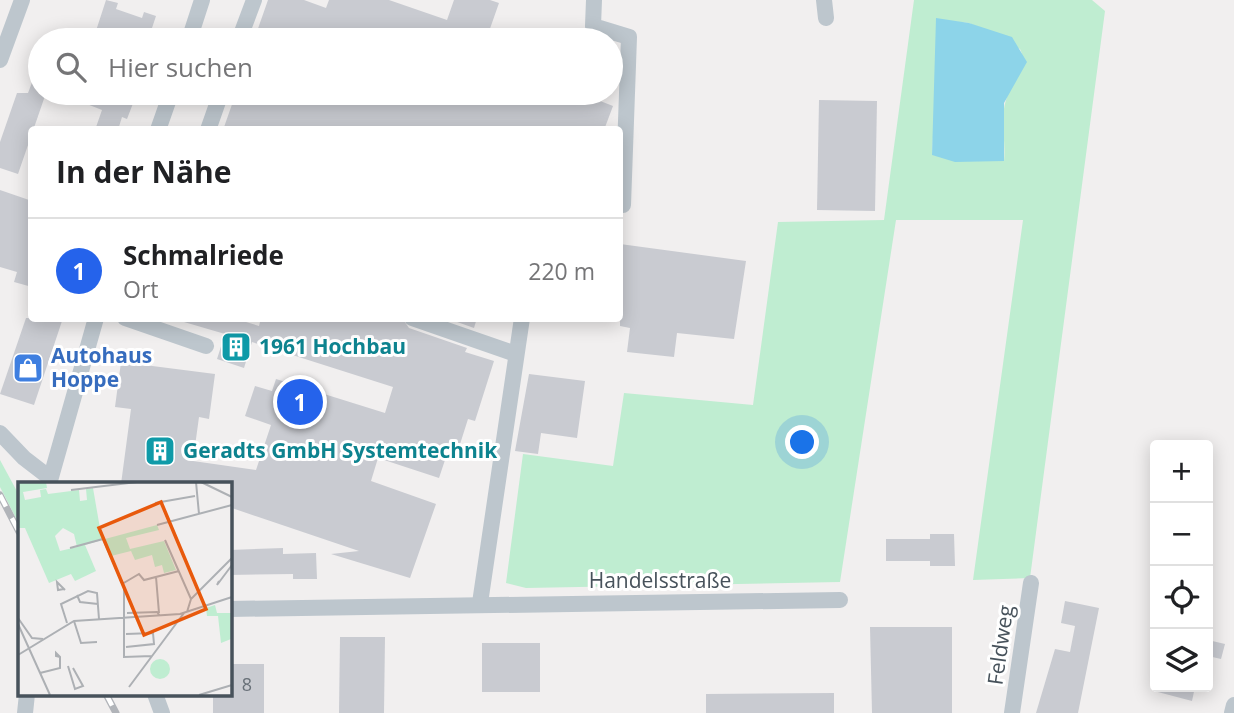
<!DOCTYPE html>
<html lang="de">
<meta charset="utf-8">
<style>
body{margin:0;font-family:"Open Sans",sans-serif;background:#f6f6f6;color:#202124}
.controls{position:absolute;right:21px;bottom:21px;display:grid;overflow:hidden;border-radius:7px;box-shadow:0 4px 18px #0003}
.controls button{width:63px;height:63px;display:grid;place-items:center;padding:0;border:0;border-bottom:2px solid #e0e0e0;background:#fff;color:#202124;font:35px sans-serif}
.you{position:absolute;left:803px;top:443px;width:24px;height:24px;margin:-18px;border:5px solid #fff;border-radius:50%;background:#1a73e8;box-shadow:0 0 0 10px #1a73e833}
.badge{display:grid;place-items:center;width:46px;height:46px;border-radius:50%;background:#2563eb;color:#fff;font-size:23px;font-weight:700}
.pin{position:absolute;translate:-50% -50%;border:4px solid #fff;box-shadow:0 2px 7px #0006}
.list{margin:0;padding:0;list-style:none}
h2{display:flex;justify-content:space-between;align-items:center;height:91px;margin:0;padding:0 28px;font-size:30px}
h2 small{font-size:23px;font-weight:400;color:#757577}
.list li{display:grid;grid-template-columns:46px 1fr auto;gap:21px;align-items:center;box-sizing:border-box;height:105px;padding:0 28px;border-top:2px solid #e0e0e0}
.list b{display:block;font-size:26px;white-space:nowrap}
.list p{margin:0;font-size:23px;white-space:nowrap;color:#757577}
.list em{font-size:23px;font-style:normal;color:#757577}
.icon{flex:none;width:38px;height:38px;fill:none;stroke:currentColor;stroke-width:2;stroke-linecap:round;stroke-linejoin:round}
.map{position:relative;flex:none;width:1234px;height:713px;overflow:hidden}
.search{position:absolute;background:#fff;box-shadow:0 4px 18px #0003;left:28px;top:28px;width:595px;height:77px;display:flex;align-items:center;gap:18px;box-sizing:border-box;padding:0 24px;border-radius:38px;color:#757577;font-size:26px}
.panel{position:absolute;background:#fff;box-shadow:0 4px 18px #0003;left:28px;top:126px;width:595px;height:196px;border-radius:7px}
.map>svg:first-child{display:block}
</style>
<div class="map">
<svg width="1234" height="713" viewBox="0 0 1234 713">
<rect width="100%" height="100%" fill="#f1efef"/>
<g fill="#bfedd1" fill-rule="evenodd">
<path d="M914,0h178l13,11 -75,567 -57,2 50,-360h-127l-56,362 -314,6 -20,-5 17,-129 90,12 11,-73 129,12 25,-183 106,-2zM949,21l20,2 51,26c10,21 -9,32 -14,51 -6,18 0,42 -2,61l-72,-6 2,-35z"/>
<polygon points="0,460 19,495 19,524 0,487"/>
</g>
<polygon fill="#8dd4e9" points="936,18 969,23 1012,37 1027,62 1004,103 1004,161 955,162 932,155"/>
<g fill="#c9cbd1">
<polygon points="106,0 118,3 116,9 142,18 144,12 156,16 148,40 93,40"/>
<polygon points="268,0 304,0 326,8 329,0 389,0 447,20 454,0 490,0 499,3 486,40 254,40"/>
<polygon points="39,64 40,93 46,93 18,174 0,168 0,142 17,93 28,93"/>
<polygon points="59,93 137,93 127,119 122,117 118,130 95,130 102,110"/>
<polygon points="236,93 591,93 590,97 613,106 604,130 223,130"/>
<polygon points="819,100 877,101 875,211 817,210"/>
<polygon points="0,190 32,201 32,287 14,282 17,272 0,267"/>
<polygon points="620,244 746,261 734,339 677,333 674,357 627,352 630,328 620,326"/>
<polygon points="26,318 63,318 34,405 0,394"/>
<polygon points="185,318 233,318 259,326 261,318 402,318 409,328 467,348 465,352 494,361 475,421 468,419 455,460 446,457 439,478 378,458 371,481 436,504 410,578 331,554 359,551 229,507 229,484 121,484 131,409 115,407 121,362 215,374 209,419 199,417 193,461 256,470 271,425 245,416 255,386 272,391 276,379 385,413 393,387 252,342 244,368 217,359 225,334 184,322"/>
<polygon points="446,318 477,318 474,328"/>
<polygon points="529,374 585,381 577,438 541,433 538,454 515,451"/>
<polygon points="930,534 954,534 955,566 930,566 930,561 886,561 886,539 930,539"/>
<polygon points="283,548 283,554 316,553 317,579 293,579 293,574 229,575 229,550"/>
<polygon points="1065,601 1099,608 1078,713 1036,713 1055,649 1070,652 1075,626 1061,623"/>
<polygon points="870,627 952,627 952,713 872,713"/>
<polygon points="340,637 385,637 384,713 339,713"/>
<polygon points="1208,640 1225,644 1221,659 1208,656"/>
<rect x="482" y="643" width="58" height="49"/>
<polygon points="230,664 264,664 264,713 213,713 213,694 229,694"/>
<polygon points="1154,687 1195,687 1192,701 1154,691"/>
<polygon points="834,693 834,713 706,713 706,694"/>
</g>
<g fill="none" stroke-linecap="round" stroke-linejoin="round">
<g stroke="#bdc6cd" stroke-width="16">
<polyline points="594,0 593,26 629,37 623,205 620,205"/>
<polyline points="824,0 826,18"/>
<polyline points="189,40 202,0"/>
<polyline points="239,40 254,0"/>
<polyline points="0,60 22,0"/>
<polyline points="158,130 171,93"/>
<polyline points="208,130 221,93"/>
<polyline points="125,318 206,346"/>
<polyline points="412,318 516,354"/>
<polyline points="0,433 24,458 50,478"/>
<polyline points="49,484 96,318"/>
<polyline points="480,603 522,318"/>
<polyline points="229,609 840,600"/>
<polyline points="155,694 162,713"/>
<polyline points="25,713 27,694"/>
<polyline points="1012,713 1031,583"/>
<polyline points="1232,713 1234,705"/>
</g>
<g stroke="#b1b4b9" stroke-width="7">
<g id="rail">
<polyline points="0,495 19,532"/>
<polyline points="106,694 116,713"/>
</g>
</g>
<use href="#rail" stroke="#fff" stroke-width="4.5" stroke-dasharray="13" stroke-linecap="butt"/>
</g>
<defs>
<g id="building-square" transform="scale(1.575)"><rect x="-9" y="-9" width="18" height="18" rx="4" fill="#0f9aa8" stroke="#fff"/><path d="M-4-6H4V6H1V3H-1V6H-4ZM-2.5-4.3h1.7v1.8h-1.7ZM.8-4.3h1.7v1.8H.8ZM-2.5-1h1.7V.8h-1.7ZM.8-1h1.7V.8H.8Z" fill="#fff"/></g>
<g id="shop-square" transform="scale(1.575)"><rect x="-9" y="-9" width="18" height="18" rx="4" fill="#3f7fe0" stroke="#fff"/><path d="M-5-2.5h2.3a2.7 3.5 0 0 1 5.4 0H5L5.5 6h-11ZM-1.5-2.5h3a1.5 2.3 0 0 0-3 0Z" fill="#fff"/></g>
</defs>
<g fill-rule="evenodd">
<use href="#building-square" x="236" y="347"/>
<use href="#shop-square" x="28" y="368"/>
<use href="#building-square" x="160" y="451"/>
</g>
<g text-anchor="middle" stroke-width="6" stroke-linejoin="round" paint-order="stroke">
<g font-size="18" fill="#687078">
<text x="247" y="691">8</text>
</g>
<g font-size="21" font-weight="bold" fill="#0d838f" stroke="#fff" text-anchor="start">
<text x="259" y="354">1961 Hochbau</text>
<text x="183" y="458">Geradts GmbH Systemtechnik</text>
</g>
<g font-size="21" font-weight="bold" fill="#366cbe" stroke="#fff" text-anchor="start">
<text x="51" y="363">Autohaus<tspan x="51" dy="24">Hoppe</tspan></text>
</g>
<g font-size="21" fill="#47525b" stroke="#fff">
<text x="660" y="588">Handelsstraße</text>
<text transform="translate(1001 645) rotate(-82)" y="7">Feldweg</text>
</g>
</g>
<g transform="translate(18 482)">
<rect width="214" height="214" fill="#f1efef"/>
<path d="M0,0h28l1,6 -24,4 2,8 16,-3 -1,-7 6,-1 2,5 31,-4 1,11 7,-1 -1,-11 7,-1 9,52 -17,5 11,26 -21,10 -4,-7 -22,9 -24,-55h-7zM45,46l11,6 3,13 -17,4 -5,-15zM139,43l2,5 -33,8 4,11 34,-8 12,29 -12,3 -2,-8 -7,2 -3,-12 -17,5 -4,-9 -20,5 -6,-17zM197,123l2,8h14v26l-10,4 -3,-27h-11l-1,-8zM132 187a10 10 0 1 1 20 0a10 10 0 1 1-20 0Z" fill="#bfedd1" fill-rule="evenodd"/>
<path fill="none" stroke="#adb0b4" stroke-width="2" d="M178,0l3,32M183,0l31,15M53,8l66,-8M137,21l40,-7M139,43l75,-20M147,58l26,59M52,66l33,-9 21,48v70l28,-1M138,95l3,36M201,99l-2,4 15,-20M104,102l17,-10 5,6 35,-9M46,107l-6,1 -1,-8 8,8M59,113l3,7 18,2M169,130l4,-13 41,-41M109,131l30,-1 3,4M0,136l14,20 11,1M56,139l7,22 16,-1M49,141l-6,-19 27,-13 9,2 2,26M0,142l32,71M108,165l28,-3 -1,-11 -27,1M0,173l56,-34 106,-7 52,-17M50,184l7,23 8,-3 -10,-18M22,191l20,-5v-11l-4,-4v3l4,1M111,205l55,-74M181,213l33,-10"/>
<path fill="#e8590c" fill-opacity="0.15" stroke="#e8590c" stroke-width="3.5" d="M143,20l45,107 -62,26 -45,-107z"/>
<rect width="214" height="214" fill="none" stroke="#47525b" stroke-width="3.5"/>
</g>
</svg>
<div class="controls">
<button>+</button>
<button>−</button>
<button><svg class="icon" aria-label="locate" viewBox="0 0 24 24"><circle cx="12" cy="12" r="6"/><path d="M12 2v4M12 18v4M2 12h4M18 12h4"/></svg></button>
<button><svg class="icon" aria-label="layers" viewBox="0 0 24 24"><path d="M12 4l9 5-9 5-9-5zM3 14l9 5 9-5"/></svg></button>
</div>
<div class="you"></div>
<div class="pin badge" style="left:300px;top:402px">1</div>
<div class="search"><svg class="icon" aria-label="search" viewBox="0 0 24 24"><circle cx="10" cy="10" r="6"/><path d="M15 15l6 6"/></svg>Hier suchen</div>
<section class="panel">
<h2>In der Nähe<small></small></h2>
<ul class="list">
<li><span class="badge">1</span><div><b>Schmalriede</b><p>Ort</p></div><em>220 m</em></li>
</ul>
</section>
</div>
